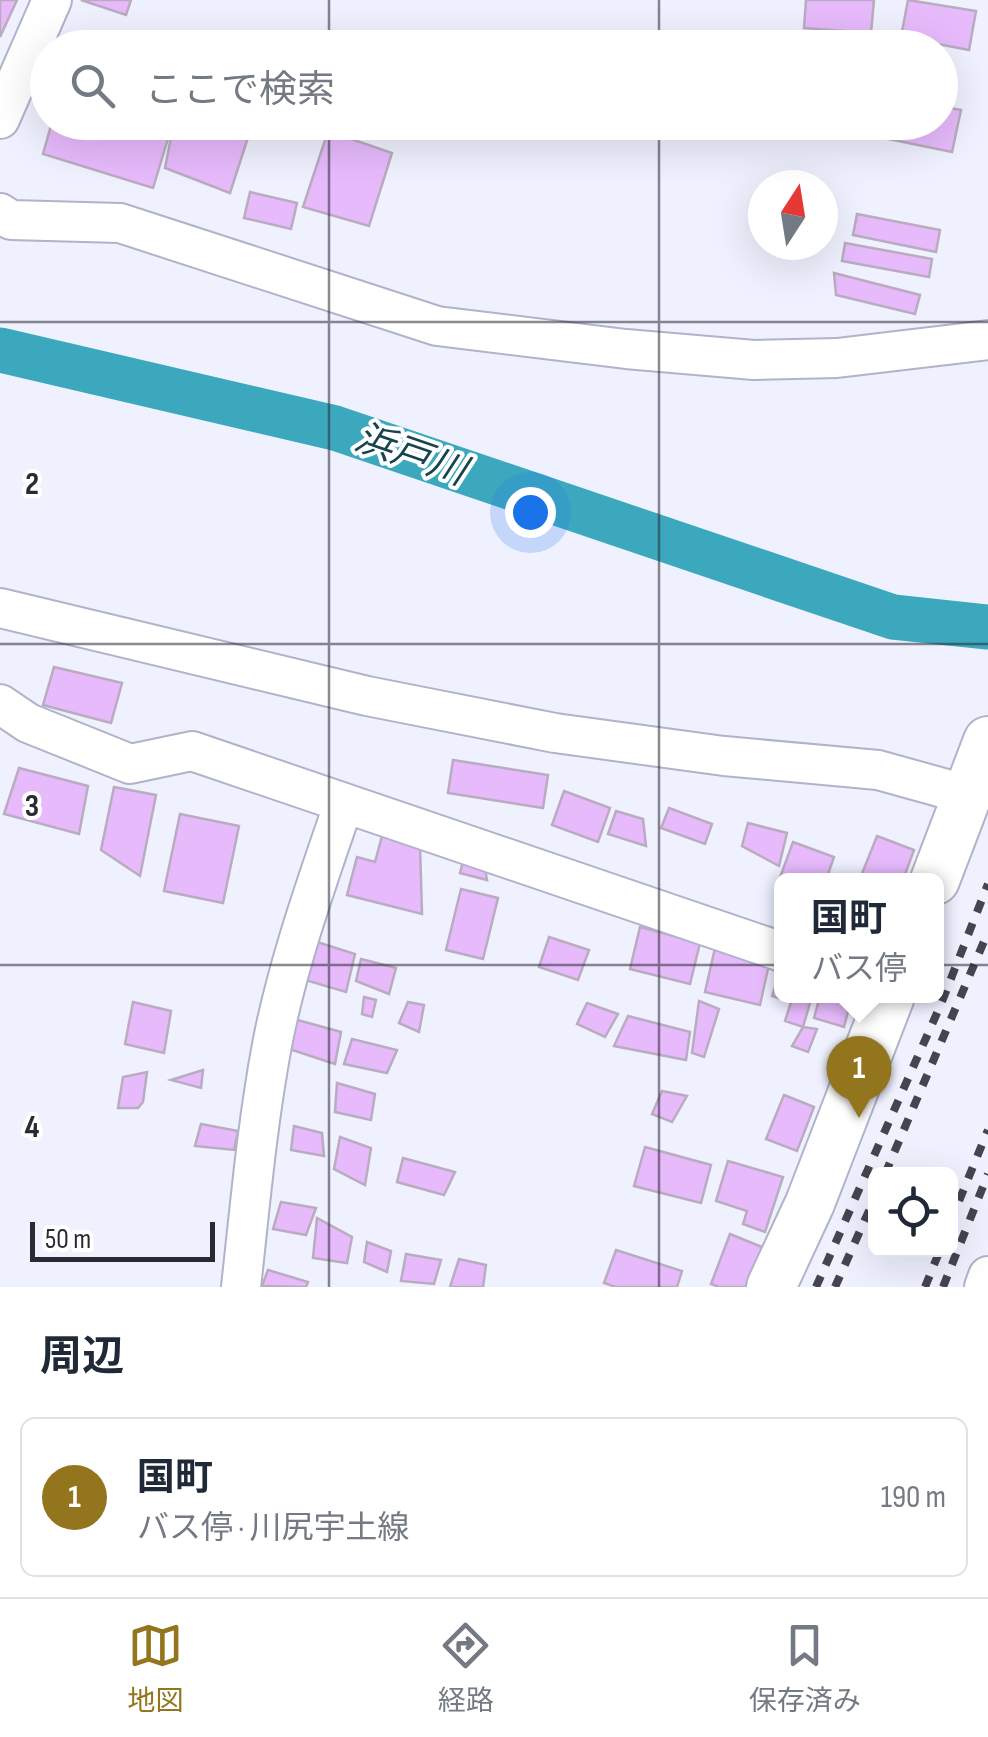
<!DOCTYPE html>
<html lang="ja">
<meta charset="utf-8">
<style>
body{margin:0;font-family:"Sofia Sans Condensed","Noto Sans JP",sans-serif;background:#f6f6f7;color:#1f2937}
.controls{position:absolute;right:30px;bottom:30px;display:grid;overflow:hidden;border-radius:15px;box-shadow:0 10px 40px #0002}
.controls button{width:90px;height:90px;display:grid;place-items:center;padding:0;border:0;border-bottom:2px solid #e0e1e3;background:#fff;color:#1f2937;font:50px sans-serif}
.compass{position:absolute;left:748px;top:170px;width:90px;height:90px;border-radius:50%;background:#fff;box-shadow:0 10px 40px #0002;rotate:12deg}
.scale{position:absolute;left:30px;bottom:25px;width:185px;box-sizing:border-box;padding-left:10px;border:5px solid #2a2a33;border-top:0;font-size:28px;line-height:35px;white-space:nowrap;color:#2a2a33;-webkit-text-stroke:8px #fff;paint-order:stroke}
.you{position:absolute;left:530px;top:512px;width:35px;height:35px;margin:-25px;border:8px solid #fff;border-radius:50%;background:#1a73e8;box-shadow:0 0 0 15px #1a73e833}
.badge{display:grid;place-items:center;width:65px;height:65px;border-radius:50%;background:#92751c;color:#fff;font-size:32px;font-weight:700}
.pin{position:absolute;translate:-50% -82px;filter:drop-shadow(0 2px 5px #0008)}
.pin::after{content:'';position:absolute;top:52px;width:35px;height:30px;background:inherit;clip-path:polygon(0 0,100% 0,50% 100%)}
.popup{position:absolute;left:774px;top:873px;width:170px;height:130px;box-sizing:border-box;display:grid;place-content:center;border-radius:15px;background:#fff;filter:drop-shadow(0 2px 8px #0005);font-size:32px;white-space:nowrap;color:#747a83}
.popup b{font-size:38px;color:#1f2937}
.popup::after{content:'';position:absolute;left:50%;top:100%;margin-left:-20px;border:20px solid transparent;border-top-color:#fff}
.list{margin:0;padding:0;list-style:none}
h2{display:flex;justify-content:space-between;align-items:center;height:130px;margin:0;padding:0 40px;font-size:42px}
h2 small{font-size:32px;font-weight:400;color:#747a83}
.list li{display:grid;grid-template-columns:65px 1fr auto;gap:30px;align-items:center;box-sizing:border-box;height:160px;margin:0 20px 20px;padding:0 20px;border:2px solid #e0e1e3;border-radius:15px}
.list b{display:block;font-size:38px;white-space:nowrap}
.list p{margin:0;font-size:32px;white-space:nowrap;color:#747a83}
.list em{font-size:32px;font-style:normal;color:#747a83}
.icon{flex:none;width:55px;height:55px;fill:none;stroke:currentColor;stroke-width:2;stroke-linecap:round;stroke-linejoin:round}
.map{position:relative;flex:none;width:988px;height:1287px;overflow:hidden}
.search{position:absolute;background:#fff;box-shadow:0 10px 40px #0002;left:30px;right:30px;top:30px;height:110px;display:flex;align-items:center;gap:25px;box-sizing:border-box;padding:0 35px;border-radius:55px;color:#747a83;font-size:38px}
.sheet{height:310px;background:#fff}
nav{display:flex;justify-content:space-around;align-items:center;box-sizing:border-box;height:140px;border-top:2px solid #e0e1e3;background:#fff;font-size:28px;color:#747a83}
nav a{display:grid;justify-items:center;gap:5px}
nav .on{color:#92751c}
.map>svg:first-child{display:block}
</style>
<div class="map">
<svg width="988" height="1287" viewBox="0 0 988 1287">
<rect width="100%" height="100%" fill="#eff1ff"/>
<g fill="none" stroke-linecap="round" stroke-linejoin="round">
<polyline stroke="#3ca8be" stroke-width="45" points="0,350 335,428 893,617 988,627"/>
</g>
<g fill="#e7bafc" stroke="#baacc0" stroke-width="2.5">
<polygon points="0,0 17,0 0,37"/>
<polygon points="81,0 131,0 126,15"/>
<polygon points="806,0 874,0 871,33 804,28"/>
<polygon points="908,0 976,11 969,50 901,37"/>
<polygon points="940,106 961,110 952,152 850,131 852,122 940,122"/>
<polygon points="52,122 173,122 153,188 43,154"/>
<polygon points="174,122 253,122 230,193 165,168"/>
<polygon points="328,131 392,153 369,226 303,207"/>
<polygon points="250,192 297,203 291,229 244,218"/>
<polygon points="857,214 940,230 936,252 853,235"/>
<polygon points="845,243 932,259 929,277 842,261"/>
<polygon points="834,273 920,295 915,314 836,295"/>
<polygon points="54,667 122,683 111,723 43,705"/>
<polygon points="453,760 548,775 543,808 448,793"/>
<polygon points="19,768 88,786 79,834 4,814"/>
<polygon points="114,787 156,795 140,876 101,850"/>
<polygon points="564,791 610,808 598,842 552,825"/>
<polygon points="669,808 712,824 705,844 661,828"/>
<polygon points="616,811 643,819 646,846 608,834"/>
<polygon points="180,814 239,826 223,903 164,891"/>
<polygon points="748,823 787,833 779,866 742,846"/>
<polygon points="382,836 420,846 422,914 347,895 357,857 375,862"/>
<polygon points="877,836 914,850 903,880 872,880 861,876"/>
<polygon points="793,842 834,857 826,880 782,880 782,885 778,883"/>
<polygon points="464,858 484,863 487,880 460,873"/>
<polygon points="461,889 498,898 483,959 446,950"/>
<polygon points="640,927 700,943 690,984 630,969"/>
<polygon points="549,937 589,950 578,980 539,967"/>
<polygon points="314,941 355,954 346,992 305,980"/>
<polygon points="715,948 770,960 760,1005 705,992"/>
<polygon points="361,959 396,968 389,994 356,981"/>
<polygon points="780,973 782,996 812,996 803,1027 785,1021 791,1002 772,996"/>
<polygon points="820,996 852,996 844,1027 814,1018"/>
<polygon points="364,997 376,1000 372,1017 362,1014"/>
<polygon points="699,1001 719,1009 704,1057 692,1053"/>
<polygon points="133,1002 171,1011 164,1053 125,1044"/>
<polygon points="408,1002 424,1005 419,1032 399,1023"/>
<polygon points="587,1003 618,1014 605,1037 577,1024"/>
<polygon points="628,1016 690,1032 686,1060 614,1046"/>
<polygon points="294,1019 341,1032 335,1064 289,1049"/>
<polygon points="803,1027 817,1029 808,1052 792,1046"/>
<polygon points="352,1039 397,1050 387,1073 344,1064"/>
<polygon points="203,1070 201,1088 171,1080"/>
<polygon points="147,1072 143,1102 138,1108 118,1108 123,1077"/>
<polygon points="337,1083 375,1094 371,1120 335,1112"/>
<polygon points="662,1091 687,1096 672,1122 652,1114"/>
<polygon points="784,1095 814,1107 797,1151 766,1139"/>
<polygon points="201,1124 238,1131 234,1150 195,1146"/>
<polygon points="294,1126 322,1133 324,1156 291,1150"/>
<polygon points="340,1137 371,1148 365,1185 334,1169"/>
<polygon points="645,1147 711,1165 701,1203 634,1186"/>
<polygon points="403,1158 455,1172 444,1195 397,1182"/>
<polygon points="728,1161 783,1177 765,1232 743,1224 747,1211 716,1201"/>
<polygon points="281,1202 316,1208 306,1235 273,1229"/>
<polygon points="317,1218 352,1237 347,1263 313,1258"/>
<polygon points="730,1234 762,1247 746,1287 719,1287 711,1284"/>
<polygon points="367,1242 391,1251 387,1272 364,1262"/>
<polygon points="616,1250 682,1271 677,1287 616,1287 604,1283"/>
<polygon points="406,1254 441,1260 434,1284 401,1281"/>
<polygon points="459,1259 486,1265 483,1287 450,1287"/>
<polygon points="268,1270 308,1282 306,1287 262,1286"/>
</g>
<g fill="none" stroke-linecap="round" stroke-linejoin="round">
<g stroke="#b0b3c9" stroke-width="42">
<g id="minor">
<polyline points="0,119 52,0"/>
<polyline points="0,213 11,220 120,223 437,326 626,349 754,360 837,358 988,340"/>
<polyline points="0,608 367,696 555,733 724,756 878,770 968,795"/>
<polyline points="0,704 28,723 130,764 192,751 782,952"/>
<path d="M241,1287c9,-81 16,-162 31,-242 16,-83 45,-163 72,-242"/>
<polyline points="984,1287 988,1276"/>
</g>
</g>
<g stroke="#b0b3c9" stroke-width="52">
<g id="major">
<polyline points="935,880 988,741"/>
<polyline points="771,1287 810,1203 890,996"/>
</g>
</g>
<use href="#minor" stroke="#fff" stroke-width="38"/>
<use href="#major" stroke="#fff" stroke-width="48"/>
<g stroke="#44454e" stroke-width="8" stroke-dasharray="12 12" stroke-linecap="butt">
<polyline points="885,1174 988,932"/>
<polyline points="950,1223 988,1130"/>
<polyline points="816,1287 941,1004 988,884"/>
<polyline points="835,1287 876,1195"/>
<polyline points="925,1287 940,1250"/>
<polyline points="943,1287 988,1174"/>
</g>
</g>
<path fill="none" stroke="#2a2a33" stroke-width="2.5" stroke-opacity="0.55" d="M329,0v48M659,0v48M329,122v1165M659,122v1165M0,322h988M0,644h988M0,965h988"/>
<g text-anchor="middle" stroke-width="8" stroke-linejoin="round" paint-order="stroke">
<g font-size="38" font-style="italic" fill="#17454f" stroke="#fff">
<text transform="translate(411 454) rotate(19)" y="13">浜戸川</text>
</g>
</g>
<g font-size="32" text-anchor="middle" font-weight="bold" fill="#2a2a33" stroke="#fff" stroke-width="8" stroke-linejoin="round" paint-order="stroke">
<text x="32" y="494">2</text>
<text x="32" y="816">3</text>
<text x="32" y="1137">4</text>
</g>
</svg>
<div class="controls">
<button><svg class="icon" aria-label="locate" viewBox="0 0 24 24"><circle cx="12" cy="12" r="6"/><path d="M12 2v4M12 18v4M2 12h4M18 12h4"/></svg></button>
</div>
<svg class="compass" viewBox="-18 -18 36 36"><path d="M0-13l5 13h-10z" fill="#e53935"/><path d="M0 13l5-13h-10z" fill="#747a83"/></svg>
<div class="scale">50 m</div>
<div class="you"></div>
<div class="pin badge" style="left:859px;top:1118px">1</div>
<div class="popup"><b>国町</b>バス停</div>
<div class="search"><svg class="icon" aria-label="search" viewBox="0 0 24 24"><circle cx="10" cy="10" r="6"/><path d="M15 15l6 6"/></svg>ここで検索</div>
</div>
<section class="sheet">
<h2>周辺<small></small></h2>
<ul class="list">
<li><span class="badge">1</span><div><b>国町</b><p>バス停 · 川尻宇土線</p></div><em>190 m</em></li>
</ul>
</section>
<nav>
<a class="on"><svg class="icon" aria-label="map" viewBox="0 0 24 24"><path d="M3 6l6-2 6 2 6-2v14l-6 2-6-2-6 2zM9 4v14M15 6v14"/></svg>地図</a>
<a><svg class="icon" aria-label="directions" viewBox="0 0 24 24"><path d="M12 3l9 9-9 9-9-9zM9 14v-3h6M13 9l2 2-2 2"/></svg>経路</a>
<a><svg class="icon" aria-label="saved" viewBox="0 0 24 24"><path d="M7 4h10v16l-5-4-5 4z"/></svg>保存済み</a>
</nav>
